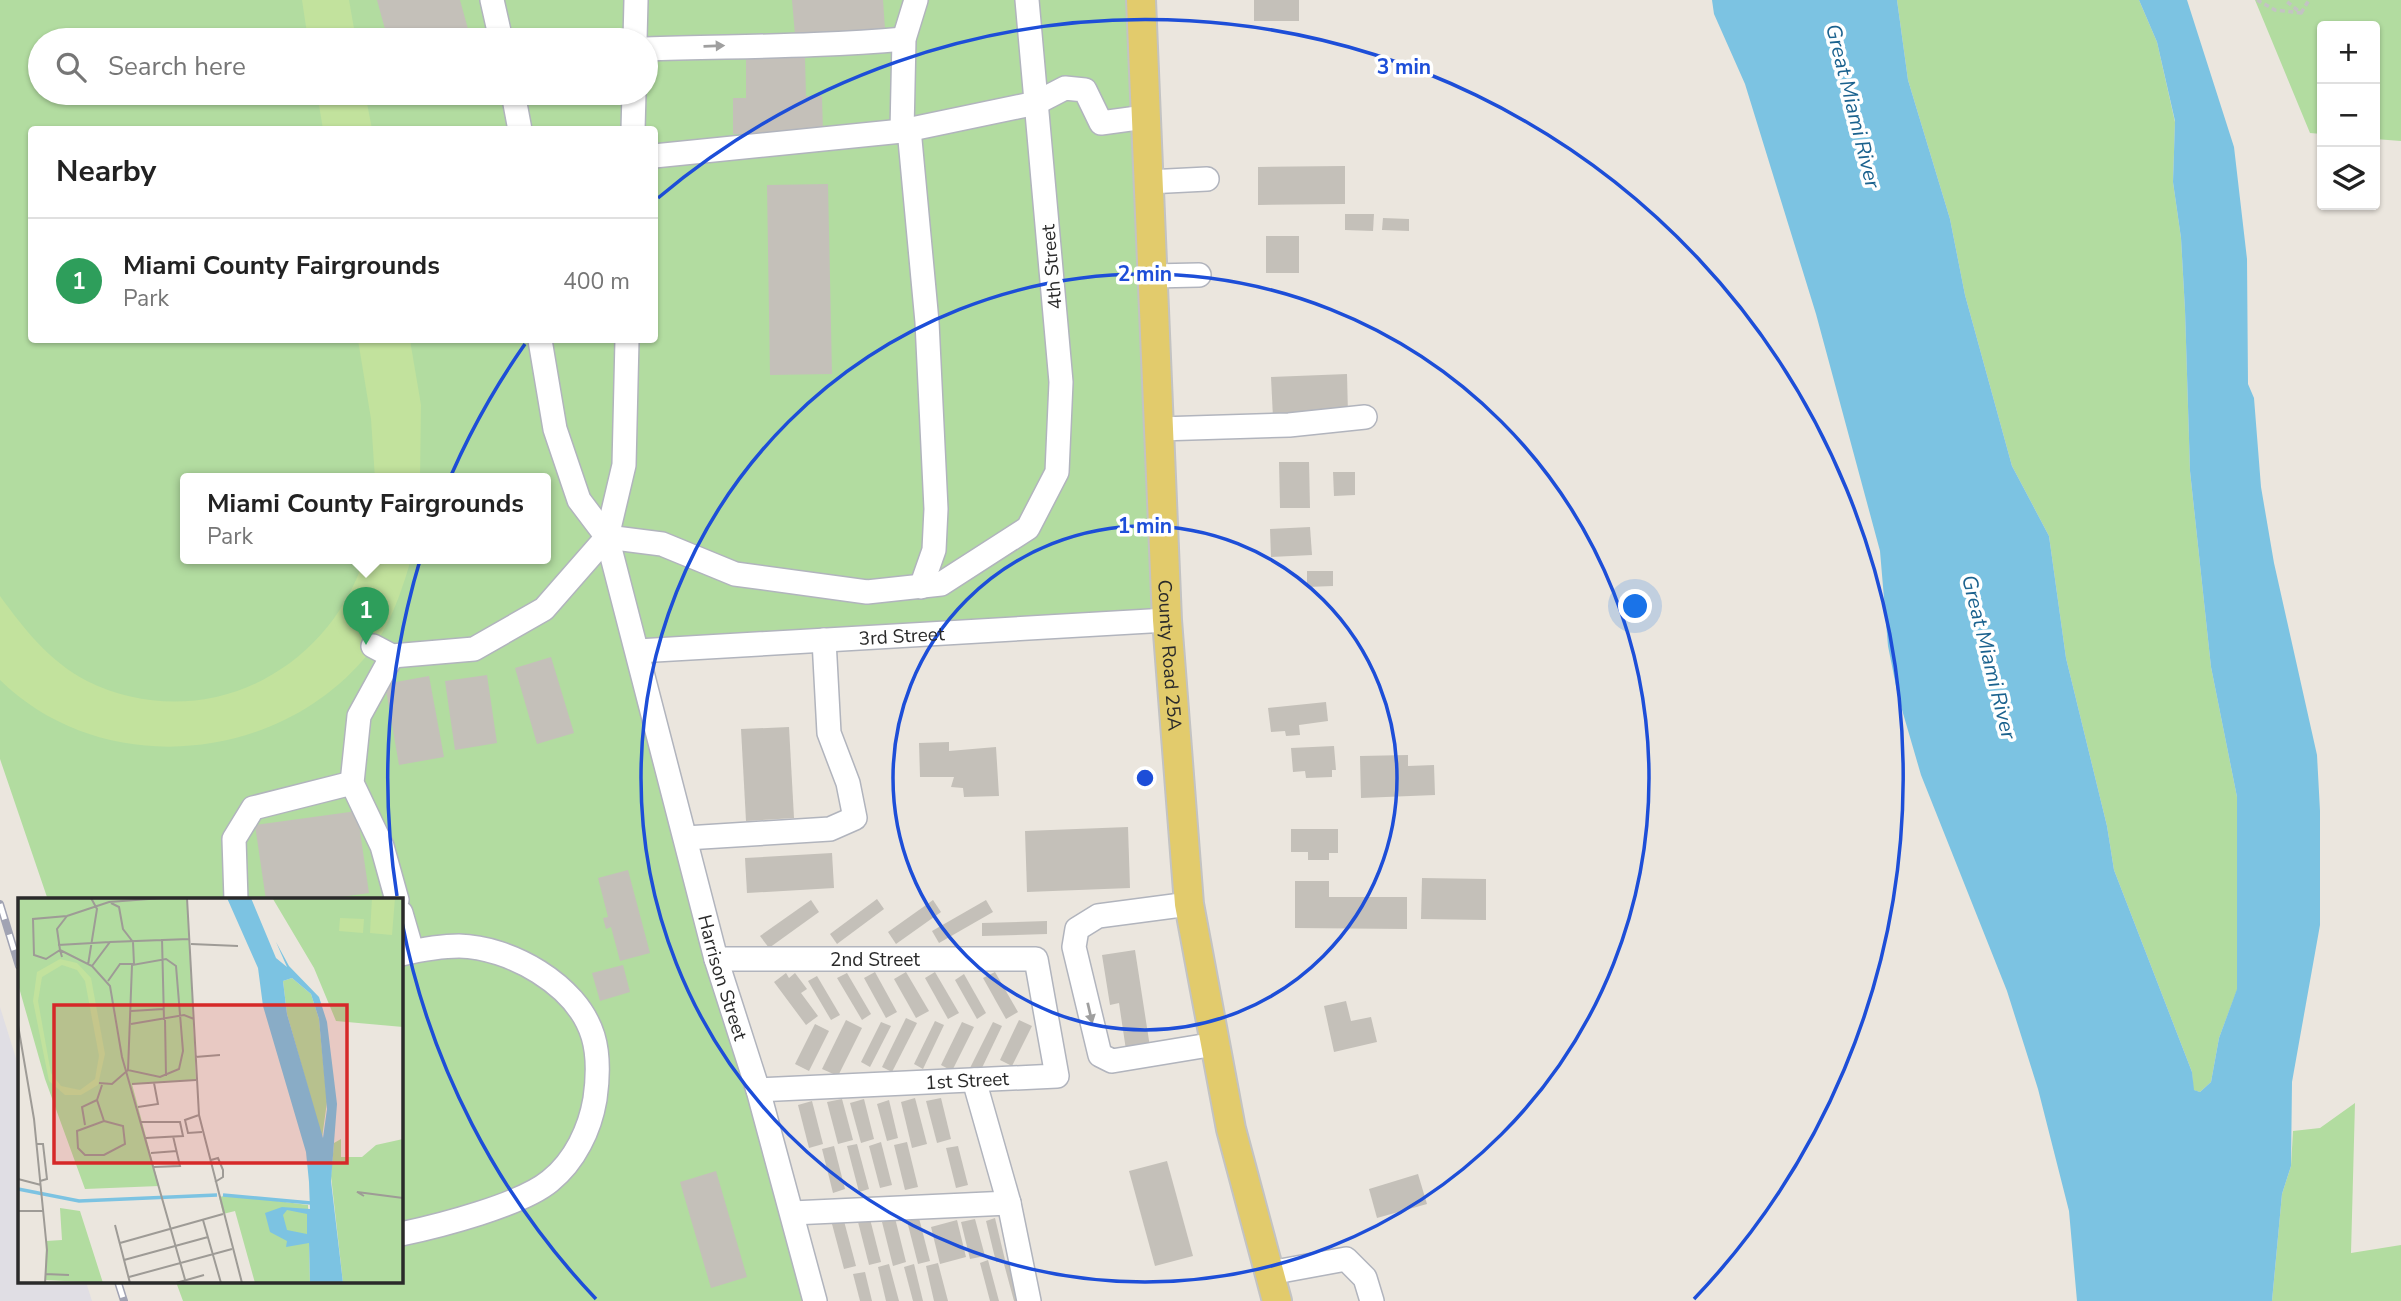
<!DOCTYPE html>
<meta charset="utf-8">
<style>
body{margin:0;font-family:"Nunito Sans",sans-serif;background:#f2f2f2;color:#222}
.controls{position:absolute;right:21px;top:21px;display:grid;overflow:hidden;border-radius:7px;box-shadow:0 2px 5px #0004}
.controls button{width:63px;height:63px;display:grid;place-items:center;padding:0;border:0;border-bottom:2px solid #e0e0e0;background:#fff;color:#222;font:35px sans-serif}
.you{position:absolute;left:1636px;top:607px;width:24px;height:24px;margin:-18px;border:5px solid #fff;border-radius:50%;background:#1a73e8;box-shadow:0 0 0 10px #1a73e833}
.badge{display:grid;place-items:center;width:46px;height:46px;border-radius:50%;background:#0b8043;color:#fff;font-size:23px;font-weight:700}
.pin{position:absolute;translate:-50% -58px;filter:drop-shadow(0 2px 4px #0008)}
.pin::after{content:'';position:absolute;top:37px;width:24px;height:21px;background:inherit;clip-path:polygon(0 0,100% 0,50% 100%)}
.popup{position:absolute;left:180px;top:473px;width:371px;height:91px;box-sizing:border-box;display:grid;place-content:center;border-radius:7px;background:#fff;filter:drop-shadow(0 2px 5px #0005);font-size:23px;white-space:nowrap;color:#767676}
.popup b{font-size:26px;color:#222}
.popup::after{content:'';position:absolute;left:50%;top:100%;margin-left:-14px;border:14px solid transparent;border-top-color:#fff}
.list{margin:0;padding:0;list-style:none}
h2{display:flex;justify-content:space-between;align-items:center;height:91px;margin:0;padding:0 28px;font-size:30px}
h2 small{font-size:23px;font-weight:400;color:#767676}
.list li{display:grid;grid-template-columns:46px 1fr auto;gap:21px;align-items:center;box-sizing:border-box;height:126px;padding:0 28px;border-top:2px solid #e0e0e0}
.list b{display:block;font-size:26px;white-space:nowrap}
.list p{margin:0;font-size:23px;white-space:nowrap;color:#767676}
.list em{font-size:23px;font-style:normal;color:#767676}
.icon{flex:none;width:38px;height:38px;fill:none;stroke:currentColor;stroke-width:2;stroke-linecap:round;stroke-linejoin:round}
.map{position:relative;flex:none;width:2401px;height:1301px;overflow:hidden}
.search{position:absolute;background:#fff;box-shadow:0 2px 5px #0004;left:28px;top:28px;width:630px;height:77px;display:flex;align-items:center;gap:18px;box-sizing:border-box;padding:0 24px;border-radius:38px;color:#767676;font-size:26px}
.panel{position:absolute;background:#fff;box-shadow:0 2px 5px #0004;left:28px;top:126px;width:630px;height:217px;border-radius:7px}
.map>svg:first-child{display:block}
</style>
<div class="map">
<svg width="2401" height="1301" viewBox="0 0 2401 1301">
<rect width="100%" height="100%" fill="#ebe6de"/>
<polygon fill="#e0dee4" points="0,1007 19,1068 19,1282 86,1282 92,1301 0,1301"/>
<g fill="#b2dca0" fill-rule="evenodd">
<path d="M0,0h1141l26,620 -528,31 176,650h-632l-7,-19h225v-382h-353l-48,-141zM40,40h606v53h-606zM32,130h622v210h-622zM186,479h360v80h-360z"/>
<polygon points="1897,0 2139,0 2157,42 2175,122 2173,182 2181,238 2185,310 2190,471 2211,667 2237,797 2237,990 2219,1038 2211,1082 2200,1092 2193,1090 2192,1072 2114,870 2107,826 2066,658 2049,536 2012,466 1965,295 1950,219 1908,80"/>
<polygon points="2255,0 2401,0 2401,141 2375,139 2375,26 2322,26 2322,134 2310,133"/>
<polygon points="2355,1103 2351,1253 2401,1245 2401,1301 2272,1301 2282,1194 2291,1166 2293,1131 2320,1128"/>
</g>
<g fill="#c2e29d">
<polygon points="302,0 349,0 356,40 308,40"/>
<polygon points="317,93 365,93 372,129 323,129"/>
<polygon points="358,340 410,340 421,405 420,479 375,479 371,419"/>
<path d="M364,559h47c-10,35 -23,73 -48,101 -91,105 -263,118 -363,20v-84c24,33 50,66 87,85 112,55 239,-5 277,-122z"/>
</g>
<polygon fill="#7cc3e2" points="1712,0 1897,0 1908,80 1950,219 1965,295 2012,466 2049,536 2066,658 2107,826 2114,870 2192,1072 2194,1090 2200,1092 2211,1082 2219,1038 2237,989 2237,797 2211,667 2190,471 2185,310 2181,238 2173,182 2175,121 2157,42 2139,0 2187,0 2234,147 2247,259 2248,384 2254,398 2261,487 2274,563 2317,755 2320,811 2320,925 2292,1082 2291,1166 2282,1194 2272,1301 2077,1301 2069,1211 2038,1089 2007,991 1921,775 1898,696 1888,646 1880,551 1816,314 1745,84 1714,14"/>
<g fill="#c4c0b9">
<polygon points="377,0 460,0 468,29 431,40 388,40"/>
<polygon points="792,0 883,0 885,29 795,35"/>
<rect x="1254" y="0" width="45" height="21"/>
<polygon points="805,57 806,96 822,96 823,133 733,134 733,98 746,98 746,59"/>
<polygon points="1345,166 1345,204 1258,205 1258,167"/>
<polygon points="828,184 832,374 770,375 767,185"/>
<polygon points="1345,214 1374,214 1373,231 1345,230"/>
<polygon points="1383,218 1409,219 1409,231 1382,230"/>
<rect x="1266" y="236" width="33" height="37"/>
<polygon points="1347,374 1348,415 1273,418 1271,377"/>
<polygon points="1279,462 1309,462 1310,508 1280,508"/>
<polygon points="1333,472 1355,472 1355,495 1334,496"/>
<polygon points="1310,527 1312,555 1271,557 1270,529"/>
<polygon points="1307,571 1333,571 1333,586 1307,587"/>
<polygon points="551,657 574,733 537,744 515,668"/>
<polygon points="487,675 497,743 455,750 445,681"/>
<polygon points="429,676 444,757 399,765 385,684"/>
<polygon points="1326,702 1328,721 1299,725 1300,735 1286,736 1285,731 1271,732 1268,708"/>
<polygon points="789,727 794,818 746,821 741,729"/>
<polygon points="949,742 949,751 996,747 999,796 964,797 963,788 951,787 954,777 920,777 919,743"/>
<polygon points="1334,746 1336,770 1332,770 1332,777 1306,778 1305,771 1293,772 1291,748"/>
<polygon points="1408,755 1408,766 1434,765 1435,795 1361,798 1360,756"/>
<polygon points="357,811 369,893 321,900 266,900 255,825"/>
<polygon points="1128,827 1130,888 1027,892 1025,831"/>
<polygon points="1291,829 1338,829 1338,853 1329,853 1329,860 1308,860 1308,852 1291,852"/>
<polygon points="832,853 834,888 747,893 745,858"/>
<polygon points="628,870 650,953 620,961 611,927 606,929 603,918 608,917 598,878"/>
<polygon points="1422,878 1486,879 1486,920 1421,919"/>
<polygon points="1295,881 1329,881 1329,897 1407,897 1407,929 1295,928"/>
<polygon points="877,899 884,909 837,944 830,934"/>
<polygon points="811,900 819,912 769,948 760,936"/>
<polygon points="933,900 941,912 896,944 888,932"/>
<polygon points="986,900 993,912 939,943 932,931"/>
<polygon points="1047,921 1047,934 982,936 982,923"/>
<polygon points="1135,950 1150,1047 1126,1050 1119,1003 1110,1005 1102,955"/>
<polygon points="623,965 630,992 600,1001 592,973"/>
<polygon points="875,972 897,1012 886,1018 864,978"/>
<polygon points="906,972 929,1011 916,1018 894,979"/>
<polygon points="935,972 959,1013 948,1019 925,978"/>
<polygon points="995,972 1018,1012 1006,1019 983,978"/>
<polygon points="786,973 789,978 795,973 807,989 801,993 818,1016 806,1025 774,982"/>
<polygon points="847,973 871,1014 862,1020 837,978"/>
<polygon points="964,974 986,1013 977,1019 955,980"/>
<polygon points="817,976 840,1015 831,1020 808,981"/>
<polygon points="1346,1001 1351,1021 1371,1017 1377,1042 1334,1052 1324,1006"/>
<polygon points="906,1018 917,1023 892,1072 882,1067"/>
<polygon points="846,1020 862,1028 838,1076 822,1069"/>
<polygon points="1019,1020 1032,1026 1012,1066 1000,1060"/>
<polygon points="935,1021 944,1025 923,1069 914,1064"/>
<polygon points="881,1022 891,1026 870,1067 861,1062"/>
<polygon points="962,1022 974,1027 952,1071 941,1065"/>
<polygon points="993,1022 1002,1026 980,1072 970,1068"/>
<polygon points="815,1024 829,1031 809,1071 795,1064"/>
<polygon points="915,1098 927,1144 912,1148 901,1102"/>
<polygon points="941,1098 951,1139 937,1143 926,1101"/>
<polygon points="842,1099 853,1140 838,1144 827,1102"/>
<polygon points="864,1099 874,1139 861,1143 850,1103"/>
<polygon points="889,1100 898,1138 887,1141 877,1104"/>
<polygon points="812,1101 823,1144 809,1148 798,1105"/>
<polygon points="881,1142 892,1185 880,1188 869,1146"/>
<polygon points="907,1142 918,1187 905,1190 894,1145"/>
<polygon points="857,1144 869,1189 859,1192 847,1146"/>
<polygon points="834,1146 845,1189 833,1193 822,1149"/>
<polygon points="958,1146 968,1185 956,1188 946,1148"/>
<polygon points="1167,1161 1193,1256 1155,1266 1129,1171"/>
<polygon points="716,1171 747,1277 711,1288 680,1182"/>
<polygon points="1418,1174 1427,1204 1377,1218 1369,1189"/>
<polygon points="895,1218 906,1262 893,1266 882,1222"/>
<polygon points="919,1218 930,1261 918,1264 907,1221"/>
<polygon points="995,1218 1005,1260 996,1262 986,1221"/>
<polygon points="870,1219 881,1262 869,1265 858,1222"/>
<polygon points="975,1219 985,1256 970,1259 961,1222"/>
<polygon points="957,1220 966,1257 940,1264 931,1227"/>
<polygon points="844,1221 856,1266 844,1269 832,1224"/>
<polygon points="988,1260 999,1301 990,1301 980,1263"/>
<polygon points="1015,1261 1025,1301 1014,1301 1004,1264"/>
<polygon points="938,1263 948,1301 934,1301 926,1266"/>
<polygon points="889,1264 899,1301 886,1301 878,1267"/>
<polygon points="914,1264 923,1301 913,1301 904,1267"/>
<polygon points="865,1272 872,1301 860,1301 853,1274"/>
</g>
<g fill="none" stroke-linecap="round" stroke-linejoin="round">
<g stroke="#b1b4bd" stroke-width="26">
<g id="minor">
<polyline points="492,0 501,40"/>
<polyline points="635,40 636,0"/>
<path d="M646,49c86,-3 172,-2 258,-10"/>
<polyline points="513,93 520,130"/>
<polyline points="909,129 927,322 936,509 934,550 921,587"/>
<polyline points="633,130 634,93"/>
<polyline points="902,131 904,39 916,0"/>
<polyline points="654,156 902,131 1036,103 1065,88 1085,90 1101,123 1145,117"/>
<polyline points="1148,182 1207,179"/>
<polyline points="1152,276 1199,275"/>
<path id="s1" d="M540,340l15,89 24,71 28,37 109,422 42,131 57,211"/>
<polyline points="1159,429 1289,425 1365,417"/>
<polyline points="607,537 624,465 627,340"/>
<polyline points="373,646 392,656 474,649 544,609 607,537 662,544 735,574 867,592 941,584 1028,528 1057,472 1061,382 1027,0"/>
<path id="s2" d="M638,651l529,-31"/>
<polyline points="392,656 359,716 352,783 382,846 397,900"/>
<polyline points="686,838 830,829 855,818 848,783 829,733 824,640"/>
<polyline points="236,900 234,839 253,808 352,783"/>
<polyline points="1189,904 1098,916 1077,929 1074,947 1100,1055 1112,1061 1215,1044"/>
<polyline points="401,913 412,951"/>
<path d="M401,954c18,-4 39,-8 58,-8 50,1 118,38 134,90 6,20 5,42 2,63 -5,30 -20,62 -45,82 -29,24 -111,45 -149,53"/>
<path id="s3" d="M716,959h320l21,117 -299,14"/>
<polyline points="974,1080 1009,1203 1029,1301"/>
<polyline points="792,1213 1009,1203"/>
<polyline points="1270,1273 1346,1259 1365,1278 1372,1301"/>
</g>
</g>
<g stroke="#c3c3c3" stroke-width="32">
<g id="major">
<path id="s4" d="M1141,0l26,620 22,284 42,225 46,172"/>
</g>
</g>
<g stroke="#c3c3c3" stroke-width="3.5" stroke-dasharray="5 3.5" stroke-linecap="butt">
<polyline points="2257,0 2275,10 2301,13 2285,0"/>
<polyline points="2301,13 2309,0"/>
</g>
<use href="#minor" stroke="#fff" stroke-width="23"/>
<use href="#major" stroke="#e2cb6c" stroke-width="28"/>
<g stroke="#a1a3b3" stroke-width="8">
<g id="rail">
<polyline points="0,904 19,966"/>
<polyline points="118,1282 124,1301"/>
</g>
</g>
<use href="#rail" stroke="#fff" stroke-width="5" stroke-dasharray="16" stroke-linecap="butt"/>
</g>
<defs><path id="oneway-solid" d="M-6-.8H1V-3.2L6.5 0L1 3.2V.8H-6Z" transform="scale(1.75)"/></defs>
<g fill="#9f9f9f">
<use href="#oneway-solid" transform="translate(714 46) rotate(-2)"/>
<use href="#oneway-solid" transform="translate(1090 1013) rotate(77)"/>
</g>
<g fill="none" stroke="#1d4ed8" stroke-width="3.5">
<circle cx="1145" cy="778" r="252"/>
<circle cx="1145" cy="778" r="504"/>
<path d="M596 1299A757 757 0 0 1 402 922M397 896A757 757 0 0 1 525 344M658 198A757 757 0 0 1 1694 1299"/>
</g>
<g text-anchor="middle" stroke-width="7" stroke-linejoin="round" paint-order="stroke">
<g font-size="19" fill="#2a2a2a" stroke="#fff">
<text transform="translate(1051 267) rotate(-95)" y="7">4th Street</text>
<text dy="7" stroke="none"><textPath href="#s2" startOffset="264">3rd Street</textPath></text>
<text dy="7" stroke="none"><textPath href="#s4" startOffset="656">County Road 25A</textPath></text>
<text dy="7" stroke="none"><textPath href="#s3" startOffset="159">2nd Street</textPath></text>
<text dy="7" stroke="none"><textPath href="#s1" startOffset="667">Harrison Street</textPath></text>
<text transform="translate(967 1080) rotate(-3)" y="7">1st Street</text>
</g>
<g font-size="21" font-style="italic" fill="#1b628e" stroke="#fff">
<text transform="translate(1853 106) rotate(76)" y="7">Great Miami River</text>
<text transform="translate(1989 657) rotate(76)" y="7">Great Miami River</text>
</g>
</g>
<g transform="translate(18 898)">
<rect width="385" height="385" fill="#ebe6de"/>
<path d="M169,0l9,182 -64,4 27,102 -74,3 -40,-110 -27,-95v-85zM385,0v129l-67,-6 -22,-53 -41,-69zM274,80l19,16 8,25 8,83 -5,36 -35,-124 -4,-33zM323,241v18h21l14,-12 27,-6v144h-60l-12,-107 3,-33zM212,297l78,10 2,78h-55l-20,-72 -12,3 -4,-17zM42,310l20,3 23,72 -58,-3 1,-39 16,-1z" fill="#b2dca0"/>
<path d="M354,0h23l-3,37 -22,-2zM322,20l24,1 -1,14 -24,-2zM42,61l17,4 14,15 14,76 -7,31 -17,10h-16l-16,-14 -16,-80 4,-29zM44,67l15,5 8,11 14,75 -4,23 -15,11 -19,-4 -10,-13 -13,-72 4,-24z" fill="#c2e29d" fill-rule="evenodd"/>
<path d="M233,0l25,60 11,9 -11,-25 13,24 30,31 8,25 10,82 -6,77 12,102h-33l-1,-40 -23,4 1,-6 -17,-9 -5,-19 17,-6 28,2 -1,-27 -3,-30 -43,-146 -5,-38 -31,-70zM274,80l19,16 8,25 8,90 -4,29 -36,-124 -4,-33zM269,312l20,4v20l-20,-4 -4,-15z" fill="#7cc3e2" fill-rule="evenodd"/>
<path fill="none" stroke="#7cc3e2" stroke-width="3.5" d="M0,291l61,12 138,-6M205,297l88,8"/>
<path fill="none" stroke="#9e9b96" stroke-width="2" d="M169,0l12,217 43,168M49,18l-10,13 3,21 32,16 18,20 12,71 64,226M144,41l2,81M173,46l47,2M40,47l52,-3M44,59l-2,-7 -14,9 -12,-4 -1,-36 34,-3 42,-14 53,-4M70,67l9,-56 -6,-11M74,68l18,-24 79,-3M90,83l12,-17h14l-1,-22 -10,-13 -4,-22 -8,-4M113,113l33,-2M147,122l1,56M113,126l53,-9 10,4M0,127l16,94 13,131 -2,33M177,159l25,-2M81,185l13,1 16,-14 32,7 19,-8 4,-18 -7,-85 -10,-7 -34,6 -4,105M114,186l64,-4M84,187l-5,15 7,21M120,209l20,-3 -4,-21M181,217l-14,5 3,13 14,-1M86,223l19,5 2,18 -21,11h-19l-7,-7 -1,-17zM123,224h39l3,14 -37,2M67,227l-3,-18 15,-7M19,246h6l4,35 -7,2M133,255l26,-2M193,262l7,-2 5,12v7l-8,5M136,269l26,-1 -7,-30M0,281l23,6M346,298l-7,-4 46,6M0,313h25M185,322l18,63M97,327l15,58M102,345l103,-29M106,362l84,-23M27,376l24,1M111,379l103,-28M158,385l28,-8"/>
<path fill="#d62828" fill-opacity="0.15" stroke="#d62828" stroke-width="3.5" d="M36,107h293v158h-293z"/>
<rect width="385" height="385" fill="none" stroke="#2a2a2a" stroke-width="3.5"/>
</g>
<circle cx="1145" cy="778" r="10" fill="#1d4ed8" stroke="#fff" stroke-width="3.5"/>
<g font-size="21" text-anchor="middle" font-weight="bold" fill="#1d4ed8" stroke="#fff" stroke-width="7" stroke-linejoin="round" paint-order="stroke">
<text x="1404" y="74">3 min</text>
<text x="1145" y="281">2 min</text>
<text x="1145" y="533">1 min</text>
</g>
</svg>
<div class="controls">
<button>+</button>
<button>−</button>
<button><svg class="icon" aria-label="layers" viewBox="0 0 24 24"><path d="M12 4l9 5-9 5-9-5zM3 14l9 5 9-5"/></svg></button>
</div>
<div class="you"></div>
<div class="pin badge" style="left:366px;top:645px;background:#2e9e5b">1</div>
<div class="popup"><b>Miami County Fairgrounds</b>Park</div>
<div class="search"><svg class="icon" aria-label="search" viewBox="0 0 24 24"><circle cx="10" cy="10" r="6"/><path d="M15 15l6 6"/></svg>Search here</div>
<section class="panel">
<h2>Nearby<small></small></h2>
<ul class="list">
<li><span class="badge" style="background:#2e9e5b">1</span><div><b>Miami County Fairgrounds</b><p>Park</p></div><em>400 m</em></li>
</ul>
</section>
</div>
